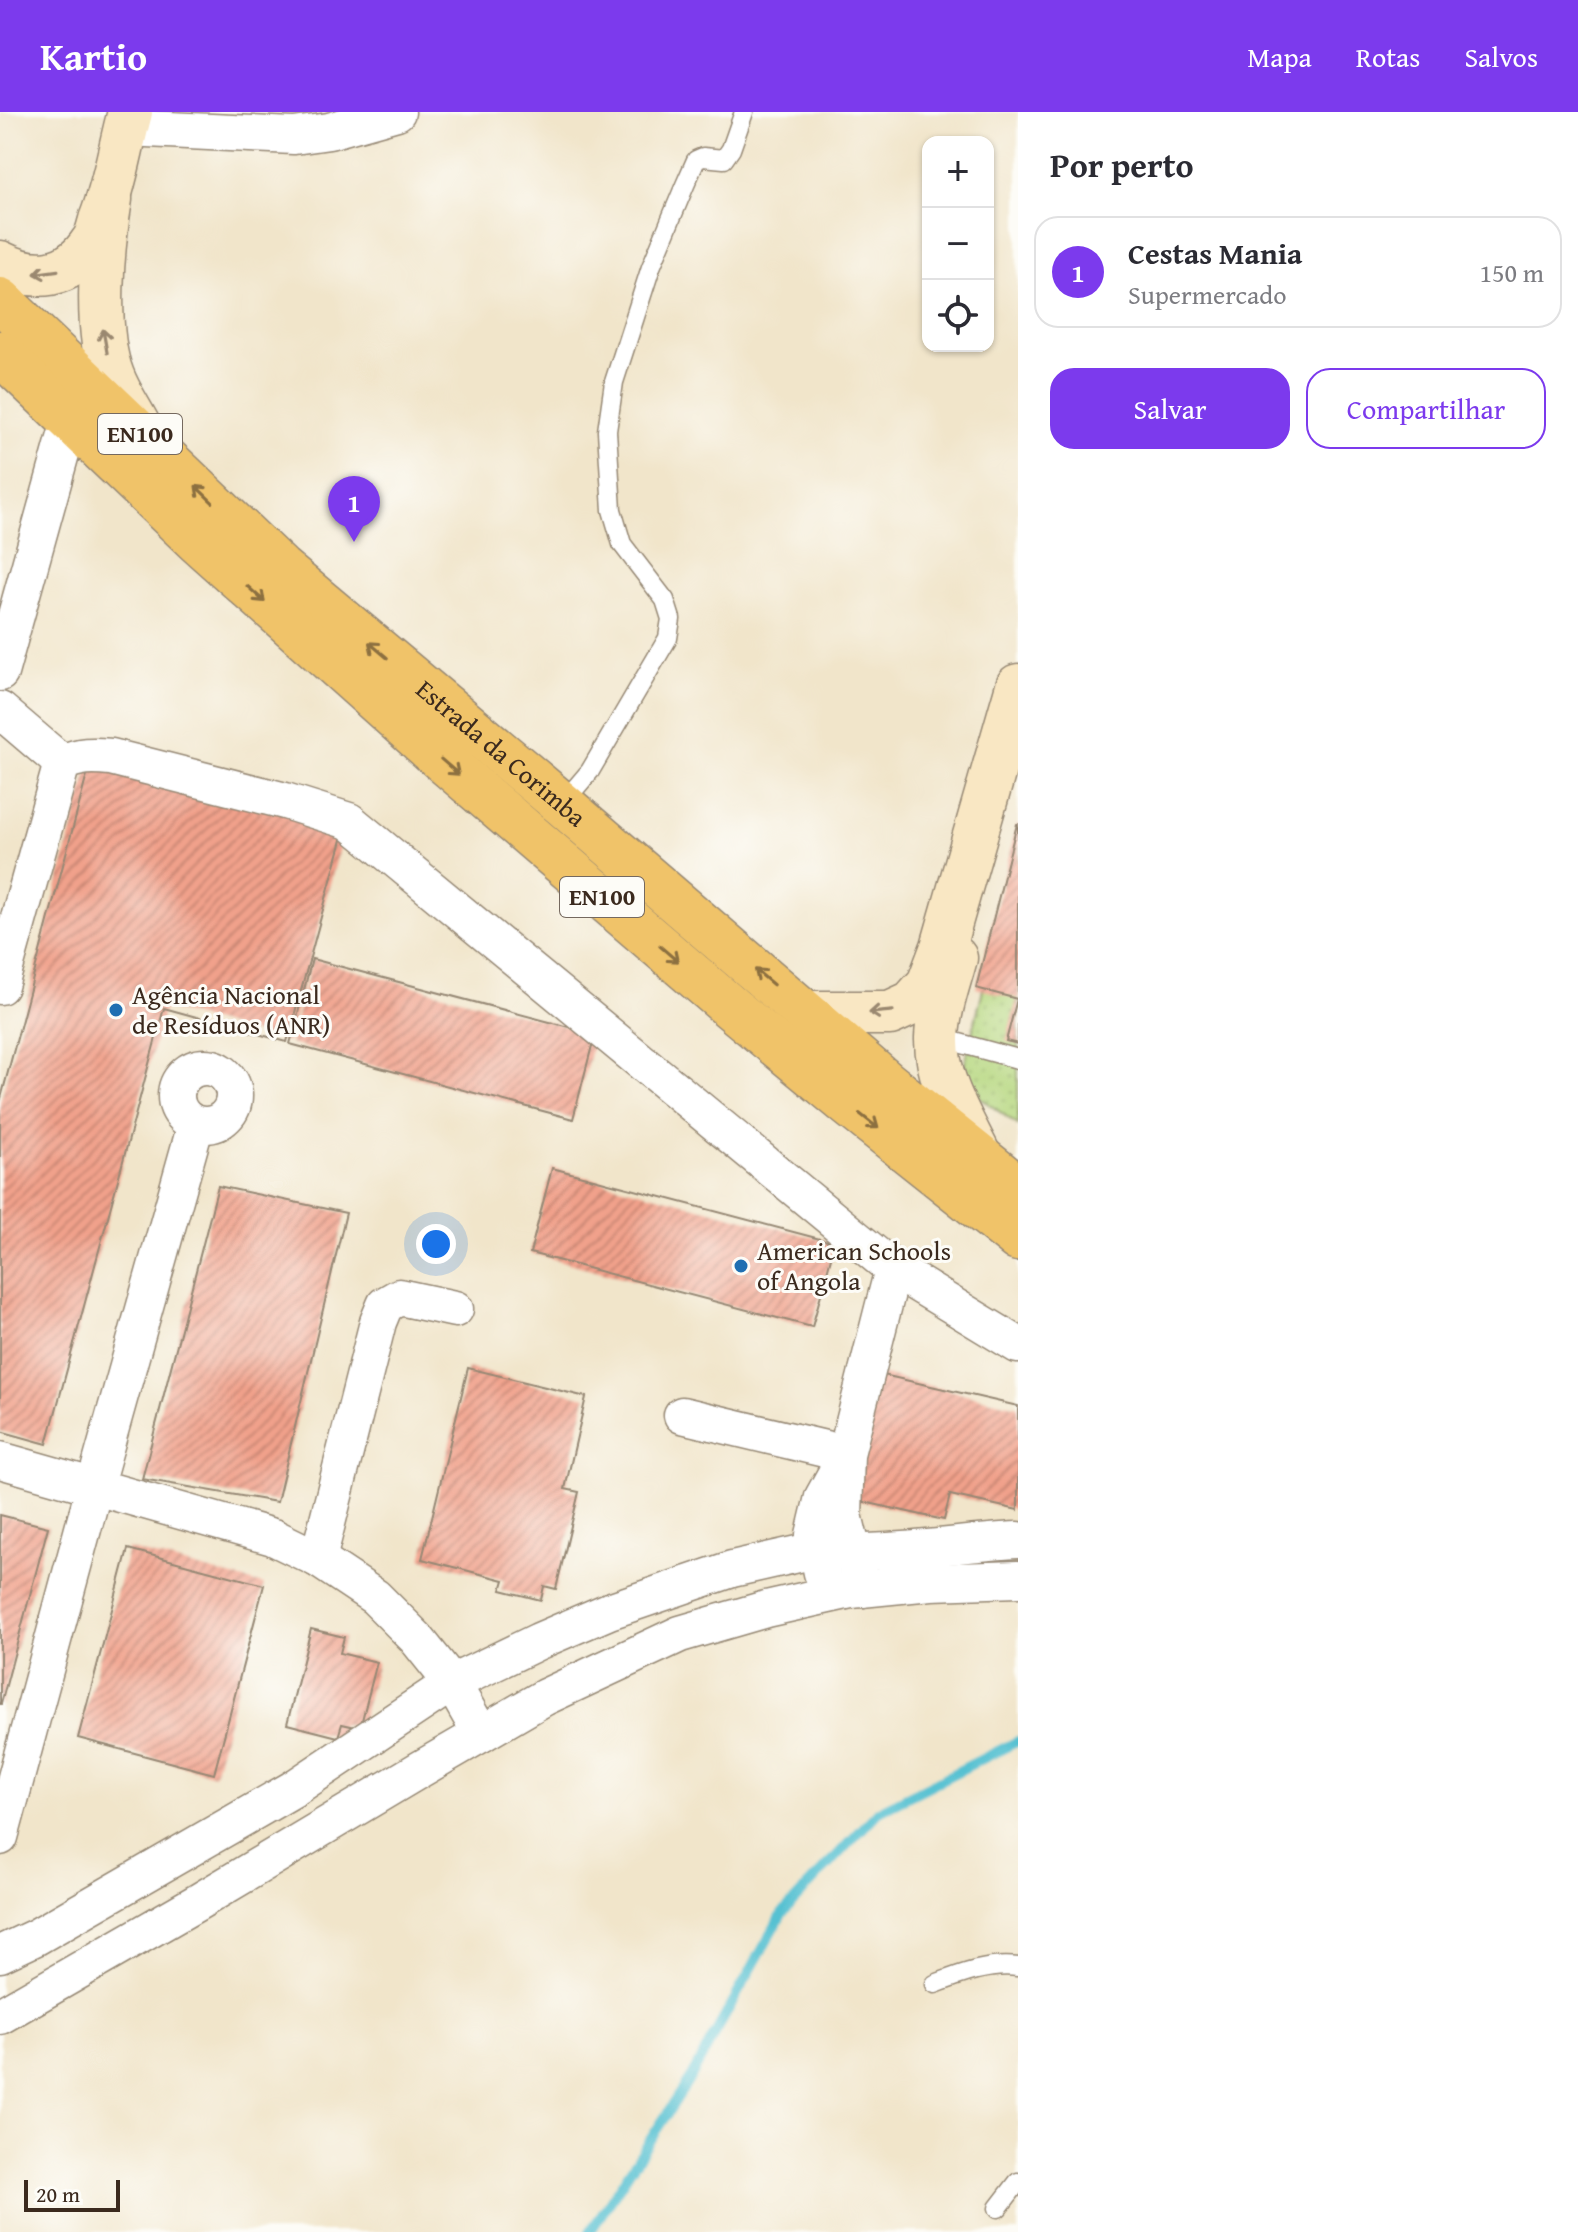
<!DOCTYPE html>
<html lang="pt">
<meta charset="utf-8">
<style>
body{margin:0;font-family:"Gentium Book Plus",serif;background:#f2f2f3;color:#2b2b33}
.controls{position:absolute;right:24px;top:24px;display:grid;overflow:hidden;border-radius:16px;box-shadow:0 2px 6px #0004}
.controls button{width:72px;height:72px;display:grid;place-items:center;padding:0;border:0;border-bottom:2px solid #e1e1e2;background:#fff;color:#2b2b33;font:40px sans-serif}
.scale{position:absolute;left:24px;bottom:20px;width:96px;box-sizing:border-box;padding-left:8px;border:4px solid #3b2a1e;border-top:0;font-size:22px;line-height:28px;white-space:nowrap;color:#3b2a1e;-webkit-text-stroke:6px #fdfcf7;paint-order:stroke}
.you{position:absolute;left:436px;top:1132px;width:28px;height:28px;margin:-20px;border:6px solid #fff;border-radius:50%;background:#1a73e8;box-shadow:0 0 0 12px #1a73e833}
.badge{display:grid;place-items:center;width:52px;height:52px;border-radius:50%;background:#7c3aed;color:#fff;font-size:26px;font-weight:700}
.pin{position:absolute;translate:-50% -66px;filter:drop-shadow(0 2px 4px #0008)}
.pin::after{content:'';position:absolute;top:42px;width:28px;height:24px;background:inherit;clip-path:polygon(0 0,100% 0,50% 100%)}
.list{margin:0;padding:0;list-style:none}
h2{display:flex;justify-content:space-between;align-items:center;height:104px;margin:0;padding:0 32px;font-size:34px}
h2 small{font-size:26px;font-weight:400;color:#7c7c81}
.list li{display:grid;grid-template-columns:52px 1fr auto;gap:24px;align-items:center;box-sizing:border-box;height:112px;margin:0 16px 16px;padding:0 16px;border:2px solid #e1e1e2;border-radius:24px}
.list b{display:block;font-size:30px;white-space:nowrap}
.list p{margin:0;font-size:26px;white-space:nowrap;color:#7c7c81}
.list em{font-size:26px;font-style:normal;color:#7c7c81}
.actions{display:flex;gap:16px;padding:24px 32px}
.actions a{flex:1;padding:18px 0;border:2px solid #7c3aed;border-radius:24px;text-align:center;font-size:28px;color:#7c3aed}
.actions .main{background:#7c3aed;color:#fff}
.icon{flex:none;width:44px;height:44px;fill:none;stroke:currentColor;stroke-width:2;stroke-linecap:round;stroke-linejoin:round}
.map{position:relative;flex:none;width:1018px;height:2120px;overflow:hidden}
header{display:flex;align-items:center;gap:48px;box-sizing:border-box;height:112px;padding:0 40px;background:#7c3aed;color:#fff}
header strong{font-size:38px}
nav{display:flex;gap:44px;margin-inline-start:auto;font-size:28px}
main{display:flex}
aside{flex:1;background:#fff}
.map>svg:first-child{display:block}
</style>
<header>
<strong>Kartio</strong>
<nav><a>Mapa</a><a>Rotas</a><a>Salvos</a></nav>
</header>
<main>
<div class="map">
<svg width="1018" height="2120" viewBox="0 0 1018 2120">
<defs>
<pattern id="park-dots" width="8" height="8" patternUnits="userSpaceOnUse" patternTransform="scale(2)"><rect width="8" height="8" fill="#b6d77f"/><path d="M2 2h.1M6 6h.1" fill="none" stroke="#9db96d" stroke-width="1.8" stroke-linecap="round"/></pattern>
<pattern id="building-hatch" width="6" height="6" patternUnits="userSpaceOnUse" patternTransform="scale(2)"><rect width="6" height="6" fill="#f1a18b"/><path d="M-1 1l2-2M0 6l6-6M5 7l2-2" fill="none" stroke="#c48371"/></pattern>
</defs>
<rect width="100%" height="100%" fill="#fdfcf7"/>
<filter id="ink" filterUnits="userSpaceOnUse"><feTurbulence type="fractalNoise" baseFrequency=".0125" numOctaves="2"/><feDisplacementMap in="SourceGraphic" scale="16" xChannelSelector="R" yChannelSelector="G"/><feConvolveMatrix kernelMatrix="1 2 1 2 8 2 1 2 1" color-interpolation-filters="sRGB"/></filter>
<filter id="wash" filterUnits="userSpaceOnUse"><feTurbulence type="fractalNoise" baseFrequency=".006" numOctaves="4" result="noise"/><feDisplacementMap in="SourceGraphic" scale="32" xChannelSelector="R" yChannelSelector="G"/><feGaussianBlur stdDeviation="1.8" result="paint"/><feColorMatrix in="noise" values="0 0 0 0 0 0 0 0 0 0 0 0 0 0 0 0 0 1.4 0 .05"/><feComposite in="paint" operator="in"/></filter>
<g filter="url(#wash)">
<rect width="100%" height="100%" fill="#f1e5ca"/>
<polygon fill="url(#park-dots)" stroke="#78804e" stroke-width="2" points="1018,734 1018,1013 960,971"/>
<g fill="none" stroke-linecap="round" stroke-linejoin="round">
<polyline stroke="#56c1d2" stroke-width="10" points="590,2120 691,1965 782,1802 879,1699 1018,1629"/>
</g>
<g id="blocks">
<g fill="url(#building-hatch)">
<polygon points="92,644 346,713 287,930 164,896 47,1332 0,1319 0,990"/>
<polygon points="1017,712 1018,712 1018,932 1006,929 1017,887 976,876"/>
<polygon points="312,847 595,922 573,1007 290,932"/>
<polygon points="552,1056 835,1131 812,1215 530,1141"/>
<polygon points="218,1074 346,1101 277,1390 142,1367"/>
<polygon points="468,1256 586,1285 565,1377 579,1380 556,1477 544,1474 541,1488 501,1478 504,1468 422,1447"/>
<polygon points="879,1262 1018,1294 1018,1398 950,1383 944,1408 851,1387"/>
<polygon points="0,1403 48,1415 1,1592 0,1592"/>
<polygon points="128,1437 264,1473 214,1662 78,1626"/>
<polygon points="311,1517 344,1525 340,1541 377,1550 360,1616 342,1612 338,1625 287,1612"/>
</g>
</g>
</g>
<g filter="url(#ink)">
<use href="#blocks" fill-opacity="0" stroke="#968874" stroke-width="2"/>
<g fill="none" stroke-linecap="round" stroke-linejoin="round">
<g stroke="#968874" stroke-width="21">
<g id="lane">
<polyline points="562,692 590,659 668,526 671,507 665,488 622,432 612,398 607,319 614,270 651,155 685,73 696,48 703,45 724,47 731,37 744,0"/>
<polyline points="937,925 1018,947"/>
<path d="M935,1872c26,-10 55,-21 83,-17"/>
<polyline points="998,2096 1018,2070"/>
</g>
</g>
<g stroke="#968874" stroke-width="39">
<g id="street">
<polyline points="126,16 294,24 329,19 397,0"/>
<polyline points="0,561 70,309"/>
<polyline points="0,598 62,651"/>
<path d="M0,874l62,-223c18,-8 30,-8 49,-6l174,44 64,20 544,448 125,76"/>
<circle cx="205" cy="984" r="29"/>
<polyline points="682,1303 846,1342"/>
<polyline points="0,1348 273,1425 318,1447 375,1485 416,1526 452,1571 481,1622"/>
<path d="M854,1440c55,0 109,-9 164,-12"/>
<polyline points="318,1447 378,1210 385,1193 399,1185 455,1197"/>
<polyline points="822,1461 814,1423 823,1385 838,1358"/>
<polyline points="862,1477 844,1403 846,1342 893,1157"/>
<polyline points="0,1725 94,1376 196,1012"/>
<polyline points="0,1842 36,1825 293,1677 452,1571 539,1529 609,1499 732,1457 816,1438"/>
<polyline points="0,1904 198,1790 419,1658 545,1585 680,1522 766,1497 851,1478 931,1470 1018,1467"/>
</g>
</g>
<g stroke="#968874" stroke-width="47">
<g id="secondary">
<path d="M110,87c-8,49 -16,131 2,177 7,19 20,37 29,55"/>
<path d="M0,151c35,18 69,15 92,-20 5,-6 7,-16 9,-23 14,-35 19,-72 29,-108"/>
<path d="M955,846c-7,26 -17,53 -18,80 -1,43 26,84 44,122"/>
<polyline points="806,901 890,901 912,891 929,872 943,835 1018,574"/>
</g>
</g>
<g stroke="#968874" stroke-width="47">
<g id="primary">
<path id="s1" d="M0,188l280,268 282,236 325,279 131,105"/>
<polyline points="0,241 198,430 441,647 729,894 850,994 1018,1127"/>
</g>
</g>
<use href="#lane" stroke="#fff" stroke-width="18"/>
<use href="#street" stroke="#fff" stroke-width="36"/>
<use href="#secondary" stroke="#f9e7c3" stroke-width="44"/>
<use href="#primary" stroke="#f0c369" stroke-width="44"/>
</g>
<defs><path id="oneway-shaft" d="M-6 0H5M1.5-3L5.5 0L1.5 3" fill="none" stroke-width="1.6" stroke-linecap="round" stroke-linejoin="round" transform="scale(2)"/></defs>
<g stroke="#9a8870">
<use href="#oneway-shaft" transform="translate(46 160) rotate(172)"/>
<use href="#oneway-shaft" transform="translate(105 229) rotate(-100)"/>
<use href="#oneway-shaft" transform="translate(881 900) rotate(175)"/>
</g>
<g stroke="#8c6f40">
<use href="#oneway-shaft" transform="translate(204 382) rotate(-136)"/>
<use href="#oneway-shaft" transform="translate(256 482) rotate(42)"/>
<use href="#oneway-shaft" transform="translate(378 538) rotate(-140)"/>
<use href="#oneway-shaft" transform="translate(450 655) rotate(41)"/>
<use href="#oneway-shaft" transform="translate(669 842) rotate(41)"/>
<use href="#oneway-shaft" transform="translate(764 865) rotate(-140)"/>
<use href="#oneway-shaft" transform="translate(869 1009) rotate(38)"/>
</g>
</g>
<g fill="#1f6fb2" stroke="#fdfcf7" stroke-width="3">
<circle cx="116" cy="898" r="8"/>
<circle cx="741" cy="1154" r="8"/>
</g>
<g text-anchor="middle" stroke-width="6" stroke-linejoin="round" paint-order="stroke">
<g fill="#fdfcf7" stroke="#75695f" stroke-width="2">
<rect x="98" y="302" width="84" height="40" rx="6"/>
<rect x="560" y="765" width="84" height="40" rx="6"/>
</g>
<g font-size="24" font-weight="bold" fill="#3b2a1e">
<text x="140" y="330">EN100</text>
<text x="602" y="793">EN100</text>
</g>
<g font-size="26" fill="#3b2a1e" stroke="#fdfcf7">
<text dy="9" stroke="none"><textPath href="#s1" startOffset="676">Estrada da Corimba</textPath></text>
</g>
<g font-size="26" fill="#3b2a1e" stroke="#fdfcf7" text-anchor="start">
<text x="132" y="892">Agência Nacional<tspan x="132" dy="30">de Resíduos (ANR)</tspan></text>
<text x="757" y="1148">American Schools<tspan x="757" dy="30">of Angola</tspan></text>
</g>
</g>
</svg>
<div class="controls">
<button>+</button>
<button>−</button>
<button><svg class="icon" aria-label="locate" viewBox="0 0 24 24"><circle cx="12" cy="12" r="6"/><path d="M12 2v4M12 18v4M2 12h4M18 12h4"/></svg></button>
</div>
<div class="scale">20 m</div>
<div class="you"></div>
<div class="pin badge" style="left:354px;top:430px">1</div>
</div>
<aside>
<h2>Por perto<small></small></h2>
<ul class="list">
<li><span class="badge">1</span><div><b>Cestas Mania</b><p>Supermercado</p></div><em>150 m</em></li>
</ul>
<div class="actions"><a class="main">Salvar</a><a>Compartilhar</a></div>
</aside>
</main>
